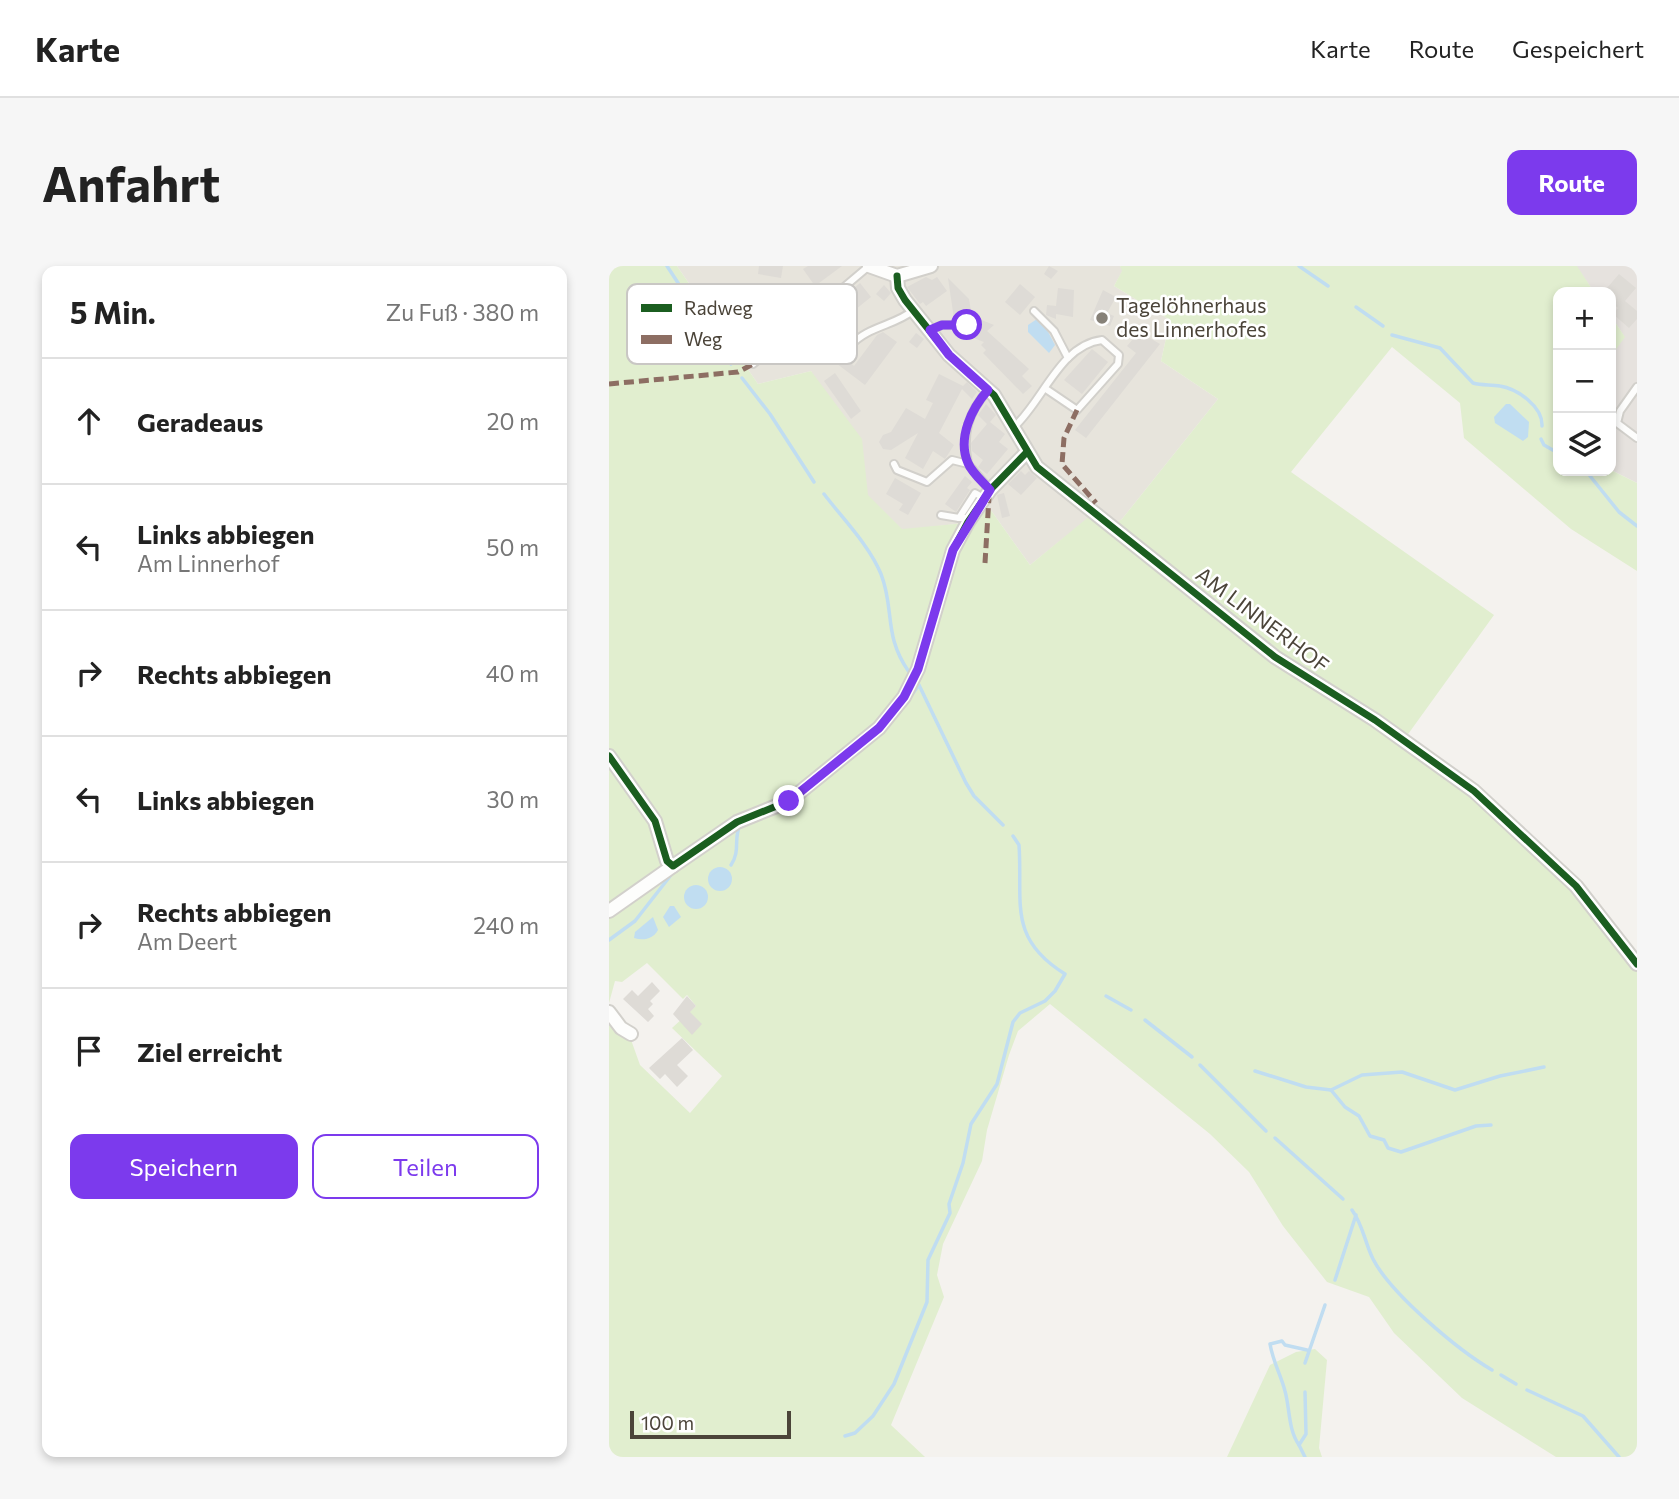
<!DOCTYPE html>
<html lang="de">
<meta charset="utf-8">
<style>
body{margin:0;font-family:Commissioner,sans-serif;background:#f6f6f6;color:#222}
.controls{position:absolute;right:21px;top:21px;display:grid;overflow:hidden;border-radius:14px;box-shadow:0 4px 10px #0003}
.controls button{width:63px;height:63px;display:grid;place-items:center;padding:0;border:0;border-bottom:2px solid #e0e0e0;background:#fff;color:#222;font:35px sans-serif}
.scale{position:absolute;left:21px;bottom:18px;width:161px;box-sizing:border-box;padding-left:7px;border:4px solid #4b4439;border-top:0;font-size:19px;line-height:24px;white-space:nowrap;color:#4b4439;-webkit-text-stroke:5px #fff;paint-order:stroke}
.stop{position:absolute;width:21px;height:21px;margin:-16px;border:5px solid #7c3aed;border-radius:50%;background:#fff}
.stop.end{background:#7c3aed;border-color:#fff;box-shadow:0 2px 7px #0008}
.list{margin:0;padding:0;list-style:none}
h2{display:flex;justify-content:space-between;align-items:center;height:91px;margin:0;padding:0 28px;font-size:30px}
h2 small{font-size:23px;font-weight:400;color:#767676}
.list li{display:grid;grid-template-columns:46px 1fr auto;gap:21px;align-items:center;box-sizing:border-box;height:126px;padding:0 28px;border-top:2px solid #e0e0e0}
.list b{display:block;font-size:26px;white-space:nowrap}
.list p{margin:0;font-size:23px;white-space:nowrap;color:#767676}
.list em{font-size:23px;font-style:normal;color:#767676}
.actions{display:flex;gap:14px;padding:21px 28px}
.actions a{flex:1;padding:16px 0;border:2px solid #7c3aed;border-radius:14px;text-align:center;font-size:24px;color:#7c3aed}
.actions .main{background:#7c3aed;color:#fff}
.icon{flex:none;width:38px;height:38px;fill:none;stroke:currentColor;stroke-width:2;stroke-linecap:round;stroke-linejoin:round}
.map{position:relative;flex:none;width:1028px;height:1191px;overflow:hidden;border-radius:14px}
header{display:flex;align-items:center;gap:42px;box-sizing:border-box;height:98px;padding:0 35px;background:#fff;border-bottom:2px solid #e0e0e0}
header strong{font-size:33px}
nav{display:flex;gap:38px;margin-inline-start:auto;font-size:24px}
.intro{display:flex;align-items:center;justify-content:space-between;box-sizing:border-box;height:168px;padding:0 42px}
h1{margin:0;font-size:49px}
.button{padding:18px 32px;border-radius:14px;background:#7c3aed;color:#fff;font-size:24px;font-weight:700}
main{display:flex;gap:42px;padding:0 42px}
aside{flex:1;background:#fff;border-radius:14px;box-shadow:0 4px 10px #0003}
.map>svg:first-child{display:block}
</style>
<header>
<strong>Karte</strong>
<nav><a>Karte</a><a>Route</a><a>Gespeichert</a></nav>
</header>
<div class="intro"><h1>Anfahrt</h1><a class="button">Route</a></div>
<main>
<aside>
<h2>5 Min.<small>Zu Fuß · 380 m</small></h2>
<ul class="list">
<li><svg class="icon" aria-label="ahead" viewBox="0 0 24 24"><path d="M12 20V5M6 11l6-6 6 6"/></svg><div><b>Geradeaus</b></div><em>20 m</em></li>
<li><svg class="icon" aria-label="left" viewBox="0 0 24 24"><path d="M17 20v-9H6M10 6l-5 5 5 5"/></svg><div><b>Links abbiegen</b><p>Am Linnerhof</p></div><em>50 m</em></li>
<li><svg class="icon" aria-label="right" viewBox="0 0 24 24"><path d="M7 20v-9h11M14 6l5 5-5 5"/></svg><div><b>Rechts abbiegen</b></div><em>40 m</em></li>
<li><svg class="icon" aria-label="left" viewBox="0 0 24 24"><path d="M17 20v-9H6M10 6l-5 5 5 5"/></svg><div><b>Links abbiegen</b></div><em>30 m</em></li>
<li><svg class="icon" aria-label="right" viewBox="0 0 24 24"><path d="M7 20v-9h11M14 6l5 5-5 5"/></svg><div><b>Rechts abbiegen</b><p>Am Deert</p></div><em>240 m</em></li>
<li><svg class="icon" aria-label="arrive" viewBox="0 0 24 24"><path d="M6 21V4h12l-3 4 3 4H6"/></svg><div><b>Ziel erreicht</b></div></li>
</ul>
<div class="actions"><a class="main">Speichern</a><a>Teilen</a></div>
</aside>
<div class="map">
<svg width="1028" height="1191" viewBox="0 0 1028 1191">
<rect width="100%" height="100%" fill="#f4f2ee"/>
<polygon fill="#e7e4dc" points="68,0 511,0 514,4 505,20 561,54 552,95 609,133 513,253 499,263 482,250 421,299 376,236 356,257 293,264 258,229 202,105 149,118"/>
<polygon fill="#e6e2de" points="967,0 1028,0 1028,217 1002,204 1002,89 1015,70 1002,50 1002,26 985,26"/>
<g fill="#e1eecf">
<path d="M0,0h68l81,118 53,-13 51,68 6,56 34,34 63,-6 -17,34 -37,122c-10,22 -29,37 -38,59 54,-46 57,-120 80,-184 7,-17 19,-35 30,-51l2,-1 45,63 61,-50 184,144 156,103 53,42 50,43 46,49 57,74v487h-81l-94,-59 -68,-65 -25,-36 -42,-15 -44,-56 -34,-54 -39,-38 -160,-130 -32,27 -9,24 -22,75 -5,31 -39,83 -6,31 7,22 -53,128 34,32h-316v-441l4,9 17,12 10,28 50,48 32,-37 -50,-48 24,-22 -9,-11 -4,4 -36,-36 -25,19 -7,-1 -6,22z"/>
<polygon points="511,0 968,0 985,26 949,26 949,205 1002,204 1028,217 1028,305 962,263 855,172 851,137 783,81 682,206 885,349 797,471 668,387 505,258 513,253 609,133 552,95 561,54 505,20 513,5"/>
<polygon points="1002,50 1016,71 1002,90"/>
<polygon points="706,1083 718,1094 710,1182 713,1191 618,1191 661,1099 687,1086"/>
</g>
<g fill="#c0ddf1">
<polygon points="428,53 435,58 446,79 440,87 419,66 419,59"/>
<polygon points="897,138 901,138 920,156 919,171 914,175 886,157 885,151"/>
<circle cx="111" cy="613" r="12"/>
<circle cx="87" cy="631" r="12"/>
<polygon points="61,640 65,640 72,651 60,661 54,651"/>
<path d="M44,651l5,13c-5,9 -14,11 -24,8l1,-6z"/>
</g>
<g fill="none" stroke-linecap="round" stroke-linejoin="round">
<g stroke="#c0ddf1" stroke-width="3.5">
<polyline points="58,0 122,98"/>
<polyline points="690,0 719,20"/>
<polyline points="747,41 774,60"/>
<path d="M783,69l48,13 33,35c9,3 18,1 27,3 18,3 43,21 42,40"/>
<polyline points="133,112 161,148 205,216"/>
<polyline points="932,173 935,179 949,187"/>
<polyline points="977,205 1010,246 1028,260"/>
<path d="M215,228c19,25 45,51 57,80 14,36 2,61 28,98"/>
<polyline points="291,445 310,419 357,517 365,530 394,559"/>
<path d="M122,599c10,-15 2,-26 9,-40"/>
<polyline points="0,674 26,655 62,609"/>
<polyline points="497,730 522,744"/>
<polyline points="536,754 583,791"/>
<polyline points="591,799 657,865"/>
<polyline points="646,805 697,821 722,824 753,809 793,806 846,824 891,810 935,801"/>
<polyline points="722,824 736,841 750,850 761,870 775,874 779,882 792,886 867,860 882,859"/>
<polyline points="666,872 734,933"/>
<path d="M743,944c11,15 13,33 21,49 18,35 85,91 119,111"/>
<polyline points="726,1014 747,949"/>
<polyline points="696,1097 716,1039"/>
<polyline points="892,1109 907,1118"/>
<polyline points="918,1124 974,1150 1010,1191"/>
<polyline points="696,1126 697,1168 690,1179 696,1191"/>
<path d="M236,1170l10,-3 18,-17 21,-32 33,-82 1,-42 22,-47 -1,-9 14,-41 8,-39 26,-40 16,-62 7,-9 25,-12 10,-10 10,-17c-58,-36 -42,-72 -46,-129l-6,-9"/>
<path d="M690,1179c-11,-16 -9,-36 -14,-54 -4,-16 -12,-29 -15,-47l12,-3 3,4 22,5"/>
</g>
</g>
<g fill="#dedbd6">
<polygon points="150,0 174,0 172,12 149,8"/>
<polygon points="199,0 233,0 206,20 194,3"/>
<polygon points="440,0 449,5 442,13 435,8"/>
<polygon points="1010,8 1027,22 1016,35 1028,45 1028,53 1020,62 1004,48 1009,42 1002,36 1007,29 998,22"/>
<polygon points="317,11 323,14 328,11 338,25 317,40 314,36 311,38 298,21"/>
<polygon points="339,12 360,33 363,51 345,53"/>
<polygon points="251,17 262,31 241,48 244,53 218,74 245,100 268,69 274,66 288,76 256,119 207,82 203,85 191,69"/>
<polygon points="411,18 426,31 411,49 396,36"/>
<polygon points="275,19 282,27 275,35 267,28"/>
<polygon points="449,22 465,24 464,51 447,48 447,53 437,49 438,39 447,40"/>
<polygon points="494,24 507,31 498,47 505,50 501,60 481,54"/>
<polygon points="365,51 385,59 378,65 420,103 413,110 423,120 414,128 374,87 377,84 372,79 375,76 359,70"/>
<polygon points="530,66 551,78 477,172 466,164 527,87 518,80"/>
<polygon points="307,67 315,73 308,82 300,76"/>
<polygon points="483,83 499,96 473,128 455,114"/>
<polygon points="226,107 252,145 242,153 215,115"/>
<polygon points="330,108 354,120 358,116 368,126 363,133 353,123 330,167 345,179 336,193 324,185 314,203 296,192 309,167 282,184 274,183 270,176 274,169 282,166 297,142 316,153 324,137 317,134"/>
<polygon points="377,138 387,149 381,156 396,168 390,176 399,183 378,208 369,201 374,194 363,185 362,177 378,158 369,149"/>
<polygon points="412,205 416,209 420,205 428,212 412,229 399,218"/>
<polygon points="356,210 363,216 358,222 361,224 347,246 336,238"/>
<polygon points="286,212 312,227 299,249 290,244 294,238 277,228"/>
<polygon points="395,227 401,250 393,252 388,229"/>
<polygon points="43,716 51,725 41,735 44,738 39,743 45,750 39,756 14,733 23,724 29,730"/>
<polygon points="78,730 87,740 81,746 93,758 83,769 64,748"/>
<polygon points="73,772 84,784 68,799 79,810 68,821 56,808 51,813 40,802"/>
</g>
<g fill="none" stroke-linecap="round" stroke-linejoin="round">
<g stroke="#d2d0cb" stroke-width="10">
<g id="lane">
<polyline points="425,45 445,65 459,92"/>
<polyline points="321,64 333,59 358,59"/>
<path d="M241,80c18,-20 44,-20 64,-36"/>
<polyline points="144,98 260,0"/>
<polyline points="1028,121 1011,145 1008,157 1028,172"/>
<path d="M405,161c29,-26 46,-82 88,-87l17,15 -1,9 -41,46 -31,-21"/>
<polyline points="285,198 288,204 318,216 343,194 359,198 381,224"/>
<path d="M359,198c-6,-31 0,-51 20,-74"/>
<polyline points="332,249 350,252"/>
<polyline points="360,252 350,252 366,227 375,232"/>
</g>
</g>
<g stroke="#d2d0cb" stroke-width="16">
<g id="street">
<polyline points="260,0 288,10 322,0"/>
<polyline points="288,10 289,22 296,34 340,89 385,129 428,201 666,391 766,454 865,525 967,620 1028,698"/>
<polyline points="0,490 46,555 58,595 64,600 128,556 180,535 270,462 295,431 309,403 344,284 359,256 381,224 417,187"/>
<polyline points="0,645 64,600"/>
<polyline points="0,746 12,762 22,768"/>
</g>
</g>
<use href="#lane" stroke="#fdfdfc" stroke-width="6"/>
<use href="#street" stroke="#fdfdfc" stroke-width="12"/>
<g stroke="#8d6e63" stroke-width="5" stroke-dasharray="10 5" stroke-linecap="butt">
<polyline points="0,118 129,106 144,98"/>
<polyline points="468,144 455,172 453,198 487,237"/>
<polyline points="376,297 380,231"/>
</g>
<g stroke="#fff" stroke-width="11">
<g id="cycleway">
<polyline points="288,10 289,22 296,34 340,89 385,129 428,201 666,391 766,454 865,525 967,620 1028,698"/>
<polyline points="0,490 46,555 58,595 64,600 128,556 180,535 270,462 295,431 309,403 344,284 359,256 381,224 417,187"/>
</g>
</g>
<use href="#cycleway" stroke="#1b5e20" stroke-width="7"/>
</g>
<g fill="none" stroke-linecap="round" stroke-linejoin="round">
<path stroke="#7c3aed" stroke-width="9" d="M180,535l90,-73 25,-31 14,-28 35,-119 37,-60c-7,-8 -18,-17 -22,-27 -11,-25 4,-55 20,-73l-39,-35 -19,-25 12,-5h25"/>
</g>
<circle fill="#868178" stroke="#fff" stroke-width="2.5" cx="493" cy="52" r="7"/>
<g text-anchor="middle" stroke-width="5" stroke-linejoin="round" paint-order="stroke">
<g font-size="21" fill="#4b4439" stroke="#fff" text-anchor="start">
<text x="507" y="47">Tagelöhnerhaus<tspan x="507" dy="24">des Linnerhofes</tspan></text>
</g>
<g font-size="21" fill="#4b4439" stroke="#fff">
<text transform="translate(653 354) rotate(37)" y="7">AM LINNERHOF</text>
</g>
</g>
<rect x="18" y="18" width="230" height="80" rx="10" fill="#fff" stroke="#c9c7c4" stroke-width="2"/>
<rect x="32" y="38" width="31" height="8" fill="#1b5e20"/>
<rect x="32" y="69" width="31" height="9" fill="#8d6e63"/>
<g font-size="19" fill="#4b4439">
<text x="75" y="49">Radweg</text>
<text x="75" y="80">Weg</text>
</g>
</svg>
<div class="controls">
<button>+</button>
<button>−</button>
<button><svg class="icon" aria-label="layers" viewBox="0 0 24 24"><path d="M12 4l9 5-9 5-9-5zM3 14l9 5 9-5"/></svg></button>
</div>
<div class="scale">100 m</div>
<div class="stop" style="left:358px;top:59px"></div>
<div class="stop end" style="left:180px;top:535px"></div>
</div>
</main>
